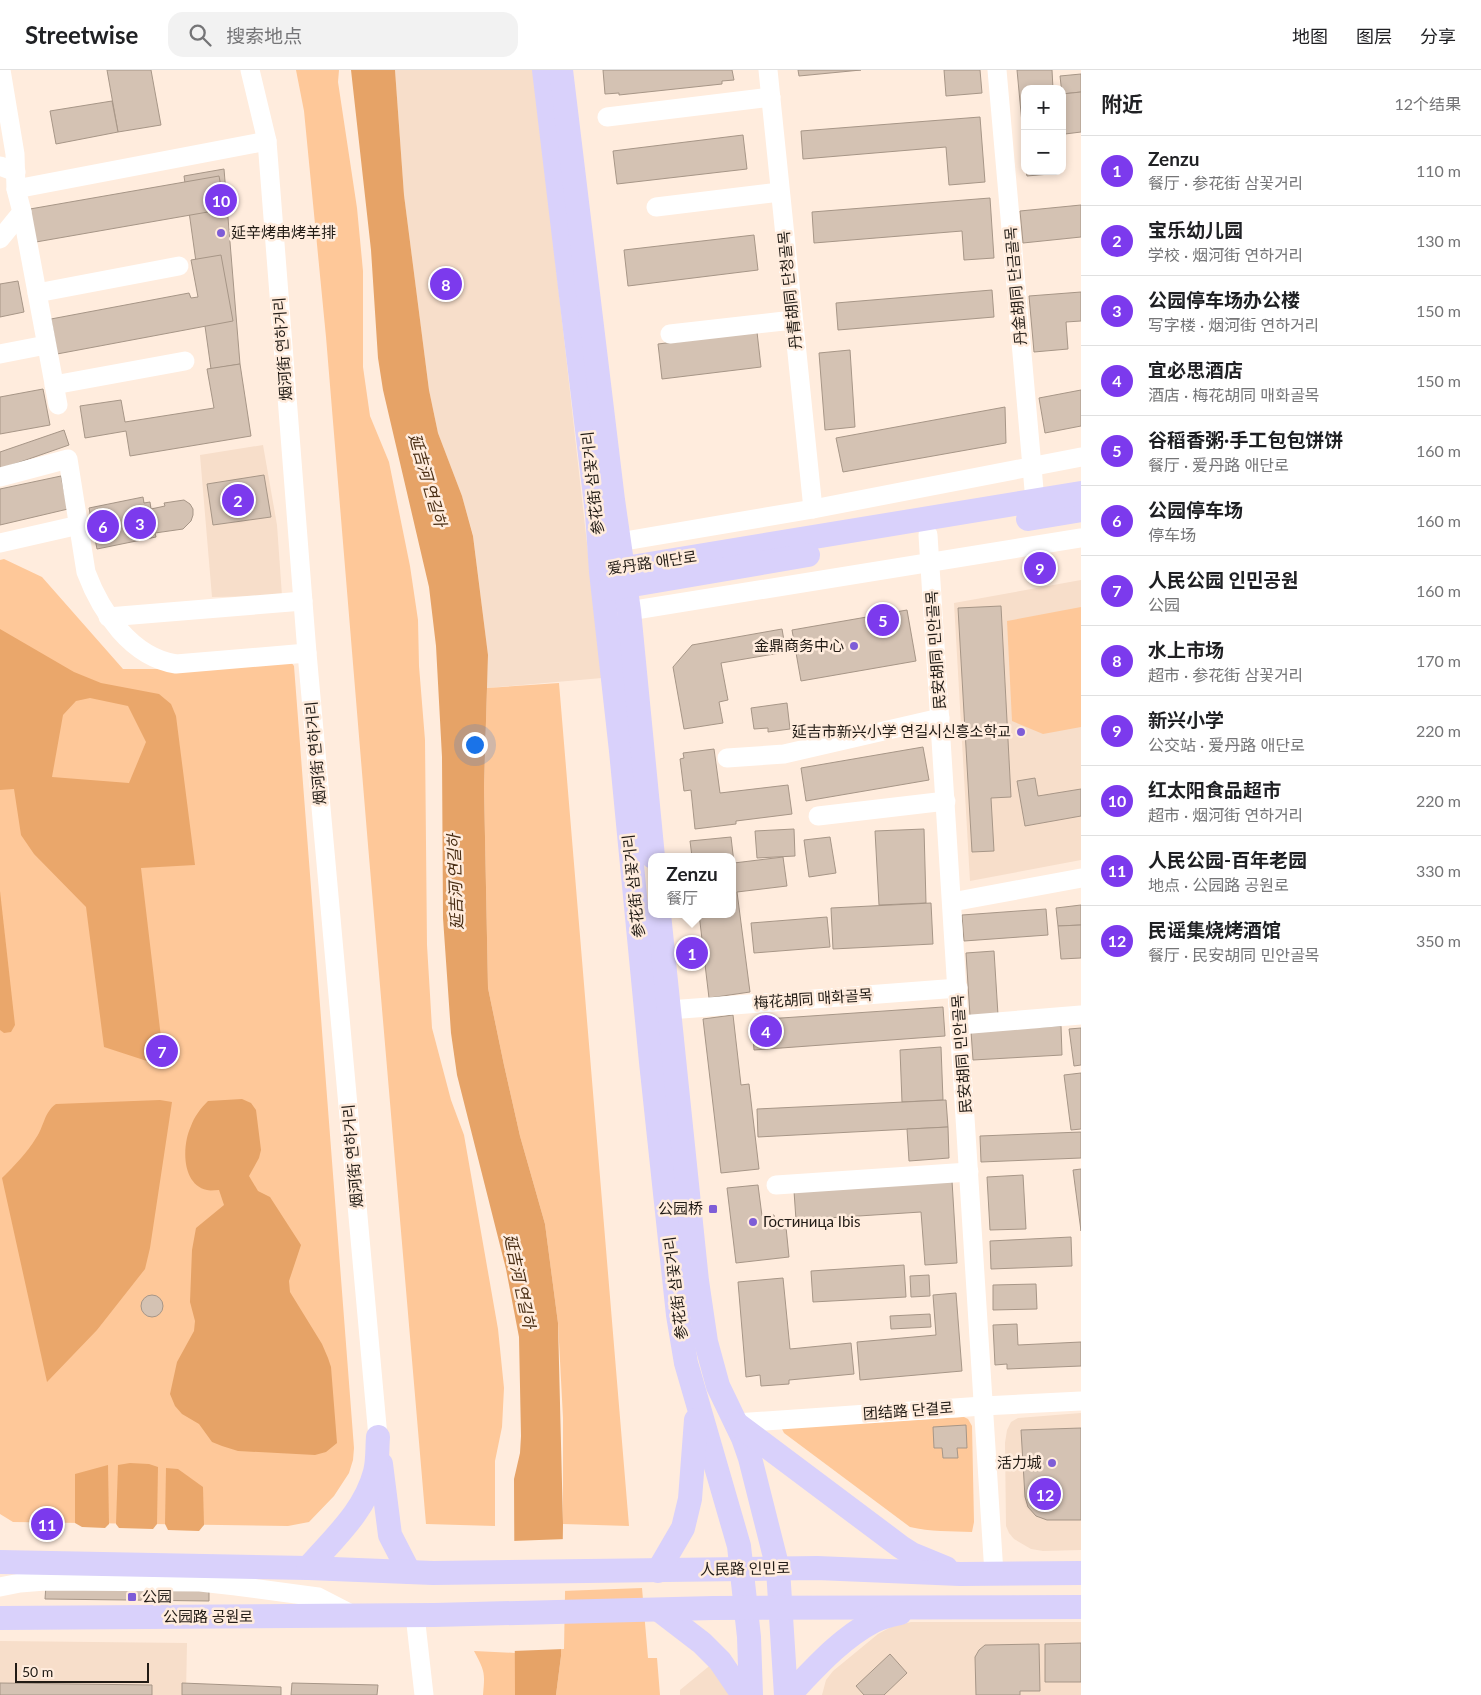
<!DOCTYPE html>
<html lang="zh">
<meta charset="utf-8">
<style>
body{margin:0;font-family:Lato,"Noto Sans SC","Noto Sans KR",sans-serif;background:#f2f2f2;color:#202124}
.controls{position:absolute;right:15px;top:15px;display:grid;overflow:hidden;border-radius:10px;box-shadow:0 2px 8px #0003}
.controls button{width:45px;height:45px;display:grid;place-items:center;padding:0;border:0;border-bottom:1px solid #e0e0e0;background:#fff;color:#202124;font:25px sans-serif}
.scale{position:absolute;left:15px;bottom:12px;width:134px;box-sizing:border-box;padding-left:5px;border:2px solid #211b15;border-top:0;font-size:14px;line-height:18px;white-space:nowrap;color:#211b15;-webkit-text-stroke:4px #ffecdd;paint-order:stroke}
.you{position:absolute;left:474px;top:674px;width:18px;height:18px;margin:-12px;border:4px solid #fff;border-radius:50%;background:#1a73e8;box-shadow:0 0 0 8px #1a73e833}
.badge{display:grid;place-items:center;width:32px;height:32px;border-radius:50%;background:#7c3aed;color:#fff;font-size:16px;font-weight:700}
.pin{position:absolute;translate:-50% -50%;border:2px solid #fff;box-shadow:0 1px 5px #0006}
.popup{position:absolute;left:648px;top:783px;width:88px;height:65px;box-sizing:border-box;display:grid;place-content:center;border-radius:10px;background:#fff;filter:drop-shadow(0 1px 4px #0005);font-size:16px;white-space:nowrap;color:#757577}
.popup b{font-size:19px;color:#202124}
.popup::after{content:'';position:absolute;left:50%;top:100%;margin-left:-10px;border:10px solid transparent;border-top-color:#fff}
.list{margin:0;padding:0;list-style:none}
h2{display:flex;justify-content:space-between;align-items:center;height:65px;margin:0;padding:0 20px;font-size:21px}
h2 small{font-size:16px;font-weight:400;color:#757577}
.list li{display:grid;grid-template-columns:32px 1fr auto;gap:15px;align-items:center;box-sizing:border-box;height:70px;padding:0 20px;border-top:1px solid #e0e0e0}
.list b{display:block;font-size:19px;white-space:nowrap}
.list p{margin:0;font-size:16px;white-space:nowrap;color:#757577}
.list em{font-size:16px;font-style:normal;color:#757577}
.icon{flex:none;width:28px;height:28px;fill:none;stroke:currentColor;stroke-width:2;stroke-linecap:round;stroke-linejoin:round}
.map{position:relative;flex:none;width:1081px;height:1625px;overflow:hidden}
header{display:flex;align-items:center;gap:30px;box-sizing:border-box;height:70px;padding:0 25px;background:#fff;border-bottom:1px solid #e0e0e0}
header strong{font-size:24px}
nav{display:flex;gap:28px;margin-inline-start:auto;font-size:18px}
.search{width:350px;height:45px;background:#f2f2f2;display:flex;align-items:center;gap:12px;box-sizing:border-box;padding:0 18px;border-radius:15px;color:#757577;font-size:19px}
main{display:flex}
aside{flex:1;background:#fff}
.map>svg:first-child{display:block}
</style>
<header>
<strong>Streetwise</strong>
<div class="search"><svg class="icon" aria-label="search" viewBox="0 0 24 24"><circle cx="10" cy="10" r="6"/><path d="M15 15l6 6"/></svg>搜索地点</div>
<nav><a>地图</a><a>图层</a><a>分享</a></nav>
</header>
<main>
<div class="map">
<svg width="1081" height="1625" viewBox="0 0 1081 1625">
<rect width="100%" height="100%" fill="#ffecdd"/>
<g fill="#f7deca">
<polygon points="395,0 534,0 602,608 487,618 488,585 473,465 462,426 438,363 429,320 404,125"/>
<polygon points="263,375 277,455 282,526 212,527 200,385"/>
<polygon points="1081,510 1081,790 970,811 954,533"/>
<polygon points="1081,1343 1081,1480 1043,1481 1031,1479 1014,1469 1009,1463 1006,1456 1005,1373 1007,1360 1011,1352 1018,1348"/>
<polygon points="911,1552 1081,1552 1081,1625 822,1625 826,1610 833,1601 878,1564 891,1557"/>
<polygon points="0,1571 187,1573 186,1625 0,1625"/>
<polygon points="713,1593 730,1625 680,1625 680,1620"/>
</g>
<g fill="#fec899">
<polygon points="296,0 339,0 338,12 357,138 363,201 363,297 370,346 389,392 410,496 418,550 419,596 425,670 427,875 432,958 451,1030 464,1065 498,1259 504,1318 502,1357 495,1391 495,1456 426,1454 368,775 326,267 304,41"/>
<polygon points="4,489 42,507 123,599 163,599 288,588 294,596 354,1378 353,1390 349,1403 334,1426 309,1452 288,1456 13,1452 0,1444 0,490"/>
<polygon points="1081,537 1081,657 1043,664 1012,651 1007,551"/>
<polygon points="559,613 629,1456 563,1454 563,1348 558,1253 545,1154 520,1066 504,995 488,918 484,717 487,618"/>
<path d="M964,1347l4,2 4,7 2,96 -2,10c-21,-1 -42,0 -62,-5l-126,-94 -2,-4 10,-2z"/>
<polygon points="642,1518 648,1588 657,1588 660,1625 556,1625 561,1586 562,1521"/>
<path d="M474,1581l42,2 -1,42h-32c2,-23 2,-23 -9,-44z"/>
</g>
<g fill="#eaa76b" fill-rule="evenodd">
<path d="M0,559l74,43 27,11 58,11 12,10 5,12 19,149 -54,3 21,178 -9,17 -49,-16 -18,-140 -52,-53 -13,-19 -7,-46 -14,1zM90,628l38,8 18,36 -17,41 -77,-6 11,-62 13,-14z"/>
<polygon points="0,821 15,955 11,962 4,963 0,960"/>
<path d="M160,1030l12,2 -22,146 -5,21 -48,61 -50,52 -45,-204c13,-13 25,-25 34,-40 8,-11 8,-26 20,-34z"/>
<polygon points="130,1393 149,1394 158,1397 157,1454 153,1459 119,1458 116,1454 118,1395"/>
<polygon points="108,1395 109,1454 105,1458 82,1457 75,1453 75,1404"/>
<polygon points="166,1398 178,1399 203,1417 204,1455 199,1461 168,1460 165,1454"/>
</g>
<g fill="#e6a367">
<polygon points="351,0 395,0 404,125 429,320 438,363 462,426 473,466 488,585 484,717 488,918 504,995 520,1066 545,1154 558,1253 563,1454 561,1586 556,1625 515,1625 514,1409 520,1383 521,1366 519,1267 506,1199 457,1005 451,963 443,848 442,687 436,576 429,517 383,320 378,288 371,180"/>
<path d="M242,1029l9,4 5,7 5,40 -2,8 -10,18 9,15 12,6 31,48 -12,36 1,11 32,52 6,14 3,9 6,76 -11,9 -11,3 -77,-4 -16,-5 -10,-4 -13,-18 -17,-10 -7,-8 -5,-12 7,-32 17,-31 1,-10 -5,-19 2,-52 4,-22 28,-23 -5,-15c-4,0 -9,1 -12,0 -26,-6 -25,-45 -16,-64 3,-9 10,-18 17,-25z"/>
</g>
<polygon fill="#ffecdd" points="566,1469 564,1579 513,1581 512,1471"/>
<g fill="#d4c2b3" stroke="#a79687">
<polygon points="107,0 151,0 161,55 118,62"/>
<polygon points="603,0 732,0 734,10 722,11 722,14 619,25 619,23 605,24"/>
<polygon points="798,0 861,0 799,6"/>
<polygon points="944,0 980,0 982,23 946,26"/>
<polygon points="1017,0 1052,0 1053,19 1025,19 1025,85"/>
<polygon points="1081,4 1081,22 1062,24 1060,6"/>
<polygon points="1081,22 1081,62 1065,64 1062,24"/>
<polygon points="112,31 118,62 56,74 50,41"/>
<polygon points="980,47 985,112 949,115 946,77 803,89 801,61"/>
<polygon points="743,65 747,99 617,114 613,81"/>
<polygon points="224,99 240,294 211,299 184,106"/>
<polygon points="1026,101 1061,101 1061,103 1027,106"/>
<polygon points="219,106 225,139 36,172 30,139"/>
<polygon points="990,128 994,188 964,190 962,161 814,173 812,142"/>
<polygon points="1081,135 1081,167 1023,173 1020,141"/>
<polygon points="754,165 758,200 628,216 624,180"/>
<polygon points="221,185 233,251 57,284 51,249 189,223 191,228 198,227 191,190"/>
<polygon points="18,211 24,242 0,247 0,214"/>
<polygon points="992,220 994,247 838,260 836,233"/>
<polygon points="1081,222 1081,251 1066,252 1068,279 1034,282 1029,226"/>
<polygon points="757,262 761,297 662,309 658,274"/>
<polygon points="850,280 855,357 825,360 819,283"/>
<polygon points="240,294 251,366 130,386 126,361 85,368 80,336 121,330 125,352 214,338 207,299"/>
<polygon points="43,319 50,355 0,364 0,327"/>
<polygon points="1081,320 1081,356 1045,363 1039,328"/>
<polygon points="1005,337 1006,373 843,402 836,368"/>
<polygon points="64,360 69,375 0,399 0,382"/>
<polygon points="264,405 271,447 213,455 207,414"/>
<polygon points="61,406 68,439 0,455 0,419"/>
<polygon points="143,427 144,433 150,432 151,439 165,436 164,433 184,430 190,434 193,439 193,445 191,451 183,459 155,463 156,467 97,479 89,438"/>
<polygon points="1001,536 1011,727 991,728 994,781 972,782 958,538"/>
<polygon points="907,540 916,591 801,611 792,560"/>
<polygon points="782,559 786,582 721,593 728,630 719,632 723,653 684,659 673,597 692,575"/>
<polygon points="787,633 790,659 768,662 768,658 754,659 751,638"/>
<polygon points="923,677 929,710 806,731 801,698"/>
<polygon points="714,679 720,723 788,715 792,744 736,751 736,754 695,759 691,720 684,721 680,689 684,688 683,683"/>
<polygon points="1035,708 1038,726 1081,719 1081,746 1025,756 1017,711"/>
<polygon points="794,759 795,786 757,788 755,761"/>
<polygon points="924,759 926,833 879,835 875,761"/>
<polygon points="731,767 734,793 783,787 787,816 737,822 750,922 709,928 699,844 732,844 732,787 692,787 690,771"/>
<polygon points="830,767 836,803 809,807 804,770"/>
<polygon points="931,833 933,874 833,879 831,838"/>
<polygon points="1081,835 1081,855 1058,856 1056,838"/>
<polygon points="1046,839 1048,865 964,871 962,845"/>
<polygon points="827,847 830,877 754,883 751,853"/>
<polygon points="1081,855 1081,888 1061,889 1058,856"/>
<polygon points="994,881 998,945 970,946 966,883"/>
<polygon points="943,937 945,966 754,980 752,950"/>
<polygon points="733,945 741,1015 749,1014 759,1099 721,1103 703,949"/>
<polygon points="1061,956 1062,985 973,990 971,961"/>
<polygon points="1081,958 1081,995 1074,996 1069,959"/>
<polygon points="941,977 943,1030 902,1032 900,980"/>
<polygon points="1081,1003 1081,1059 1071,1060 1064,1005"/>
<polygon points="946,1030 948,1057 758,1067 757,1039"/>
<polygon points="948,1057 949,1088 909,1091 907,1059"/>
<polygon points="1081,1062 1081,1088 981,1092 980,1066"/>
<polygon points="1081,1099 1081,1161 1073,1100"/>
<polygon points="1023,1105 1026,1159 990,1160 987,1107"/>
<polygon points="952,1111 957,1193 925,1195 921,1142 796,1150 794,1121"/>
<polygon points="758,1115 762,1146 774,1145 776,1159 786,1157 789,1187 736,1193 727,1118"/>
<polygon points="1071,1167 1072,1196 991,1199 990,1171"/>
<polygon points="904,1195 906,1227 813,1232 811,1201"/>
<polygon points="929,1205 930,1226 911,1227 910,1206"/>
<polygon points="783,1208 790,1279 851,1273 854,1304 789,1310 789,1314 761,1316 760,1305 746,1307 738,1212"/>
<polygon points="1036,1214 1037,1239 993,1240 993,1215"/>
<polygon points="956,1223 962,1301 860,1310 857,1272 936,1265 933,1225"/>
<circle cx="152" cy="1236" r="11"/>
<polygon points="930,1244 931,1257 891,1259 890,1246"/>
<polygon points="1017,1254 1018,1275 1081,1272 1081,1296 1007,1299 1007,1294 995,1295 993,1255"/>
<polygon points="966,1355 967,1378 957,1378 958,1388 943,1388 942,1378 934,1378 933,1357"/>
<polygon points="1081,1358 1081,1450 1047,1450 1036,1446 1028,1437 1025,1427 1021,1360"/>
<polygon points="46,1515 209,1517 209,1531 45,1529"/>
<polygon points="1081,1573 1081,1612 1045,1612 1045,1574"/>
<polygon points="1039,1574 1040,1621 1020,1621 1020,1625 976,1625 975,1587 979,1580 985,1575"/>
<polygon points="890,1584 907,1603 884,1625 864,1625 856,1616"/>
<polygon points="0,1613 152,1615 152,1625 0,1625"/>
<polygon points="182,1613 281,1617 281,1625 182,1625"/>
<polygon points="292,1613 378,1615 377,1625 291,1625"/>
</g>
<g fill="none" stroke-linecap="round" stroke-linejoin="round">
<g stroke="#fff" stroke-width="19">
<polyline points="1,0 15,84 16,119 22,142 58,335"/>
<polyline points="250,0 267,71 307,583 378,1367"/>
<polyline points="768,0 813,439"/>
<polyline points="997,0 1035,431"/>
<polyline points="607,47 771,27"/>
<polyline points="0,96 16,102"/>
<polyline points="16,119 267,71"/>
<polyline points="656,137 780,122"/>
<polyline points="0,169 22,142"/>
<polyline points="37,223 179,196"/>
<polyline points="670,264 793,250"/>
<polyline points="0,284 46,275"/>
<polyline points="54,315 185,291"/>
<path d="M0,407l68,-18 18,113c15,40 45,85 90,92l131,-11"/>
<polyline points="928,465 994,1504"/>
<polyline points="0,473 79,455"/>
<polyline points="612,483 619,472 813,439 1081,387"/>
<polyline points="619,532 629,541 1081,468"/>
<polyline points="108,547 303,531"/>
<polyline points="727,688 784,684 940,648"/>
<polyline points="818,746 946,731"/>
<polyline points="952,832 1081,808"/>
<polyline points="669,940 958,918"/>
<polyline points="960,955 1081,945"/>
<polyline points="776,1115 969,1102"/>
<polyline points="736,1353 983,1336 1081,1331"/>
<polyline points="0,1517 20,1513 45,1511 200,1512 236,1516 318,1527 353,1545"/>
<polyline points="415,1545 424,1625"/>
</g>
<g stroke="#d9d1fb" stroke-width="24">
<polyline points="544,0 597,443 601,502 621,681 651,992 678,1245 686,1293 739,1476 749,1567 751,1625"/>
<polyline points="561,0 613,430 629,541 653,787"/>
<polyline points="1028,449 1081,440"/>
<polyline points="607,501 1081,423"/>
<polyline points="609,519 808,485"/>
<polyline points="659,844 697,1211 706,1272 718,1316 743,1368 750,1388 778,1499 786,1625"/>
<polyline points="737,1354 901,1477 912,1484 946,1498"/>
<polyline points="381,1394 390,1465 409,1502"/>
<polyline points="0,1492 308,1498 433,1503 817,1498 960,1504 1081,1503"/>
<path d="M308,1498c26,-30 57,-57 67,-96 3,-11 2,-24 3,-35"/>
<polyline points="658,1501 683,1458 690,1429 696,1350"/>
<polyline points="659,1540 702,1573 720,1591 743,1625"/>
<polyline points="0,1548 434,1545 713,1538 1081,1537"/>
<path d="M789,1625c26,-27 51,-56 85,-74 8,-4 17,-6 26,-8"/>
</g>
</g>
<g fill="#7e5dd7" stroke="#ffecdd" stroke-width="2">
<circle cx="221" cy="163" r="5"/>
<circle cx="854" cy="576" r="5"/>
<circle cx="1021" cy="662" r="5"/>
<rect x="708" y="1134" width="10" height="10" rx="2.5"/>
<circle cx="753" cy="1152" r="5"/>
<circle cx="1052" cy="1393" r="5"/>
<rect x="127" y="1522" width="10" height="10" rx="2.5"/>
</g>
<g text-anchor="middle" stroke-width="5" stroke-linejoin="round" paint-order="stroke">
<g font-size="15" fill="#211b15" stroke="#ffecdd" text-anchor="end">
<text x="231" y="168" text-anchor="start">延辛烤串烤羊排</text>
<text x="844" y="581">金鼎商务中心</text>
<text x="1011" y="667">延吉市新兴小学 연길시신흥소학교</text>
<text x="703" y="1144">公园桥</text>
<text x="763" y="1157" text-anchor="start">Гостиница Ibis</text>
<text x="1042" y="1398">活力城</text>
<text x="142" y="1532" text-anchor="start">公园</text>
</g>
<g font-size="15" fill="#211b15" stroke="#ffecdd">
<text transform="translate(1016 216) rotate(-95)" y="5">丹金胡同 단금골목</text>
<text transform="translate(790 220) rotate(-96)" y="5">丹青胡同 단청골목</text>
<text transform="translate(283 279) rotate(-94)" y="5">烟河街 연하거리</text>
<text transform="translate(593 413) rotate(-96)" y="5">参花街 삼꽃거리</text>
<text transform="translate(652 493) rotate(-8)" y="5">爱丹路 애단로</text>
<text transform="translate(936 580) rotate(-94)" y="5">民安胡同 민안골목</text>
<text transform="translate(316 683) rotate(-95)" y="5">烟河街 연하거리</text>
<text transform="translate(634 816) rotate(-96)" y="5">参花街 삼꽃거리</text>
<text transform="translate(813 929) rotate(-4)" y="5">梅花胡同 매화골목</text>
<text transform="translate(962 984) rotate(-94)" y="5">民安胡同 민안골목</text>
<text transform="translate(353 1086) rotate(-95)" y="5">烟河街 연하거리</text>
<text transform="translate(676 1218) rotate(-97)" y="5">参花街 삼꽃거리</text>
<text transform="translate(908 1341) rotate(-4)" y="5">团结路 단결로</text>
<text transform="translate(745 1499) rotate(-1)" y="5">人民路 인민로</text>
<text x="208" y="1552">公园路 공원로</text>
</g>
<g font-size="16" font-style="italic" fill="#4a2e14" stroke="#ffecdd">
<text transform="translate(428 410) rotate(74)" y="6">延吉河 연길하</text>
<text transform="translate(455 812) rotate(-92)" y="6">延吉河 연길하</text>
<text transform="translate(520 1211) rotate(78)" y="6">延吉河 연길하</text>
</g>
</g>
</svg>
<div class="controls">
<button>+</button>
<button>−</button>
</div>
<div class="scale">50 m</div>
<div class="you"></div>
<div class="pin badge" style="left:692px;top:883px">1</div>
<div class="popup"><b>Zenzu</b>餐厅</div>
<div class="pin badge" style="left:238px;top:430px">2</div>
<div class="pin badge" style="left:140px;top:453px">3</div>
<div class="pin badge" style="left:766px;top:961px">4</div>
<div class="pin badge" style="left:883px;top:550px">5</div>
<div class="pin badge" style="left:103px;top:456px">6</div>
<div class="pin badge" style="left:162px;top:981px">7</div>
<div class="pin badge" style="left:446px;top:214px">8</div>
<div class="pin badge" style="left:1040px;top:498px">9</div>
<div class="pin badge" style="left:221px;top:130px">10</div>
<div class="pin badge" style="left:47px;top:1454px">11</div>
<div class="pin badge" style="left:1045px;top:1424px">12</div>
</div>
<aside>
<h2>附近<small>12个结果</small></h2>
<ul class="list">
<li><span class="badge">1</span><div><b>Zenzu</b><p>餐厅 · 参花街 삼꽃거리</p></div><em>110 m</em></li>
<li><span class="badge">2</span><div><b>宝乐幼儿园</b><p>学校 · 烟河街 연하거리</p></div><em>130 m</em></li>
<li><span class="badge">3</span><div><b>公园停车场办公楼</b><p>写字楼 · 烟河街 연하거리</p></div><em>150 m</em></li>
<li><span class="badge">4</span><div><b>宜必思酒店</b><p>酒店 · 梅花胡同 매화골목</p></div><em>150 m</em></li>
<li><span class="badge">5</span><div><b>谷稻香粥·手工包包饼饼</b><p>餐厅 · 爱丹路 애단로</p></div><em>160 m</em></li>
<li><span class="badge">6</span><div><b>公园停车场</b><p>停车场</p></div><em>160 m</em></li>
<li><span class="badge">7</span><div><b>人民公园 인민공원</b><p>公园</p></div><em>160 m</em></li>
<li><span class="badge">8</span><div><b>水上市场</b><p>超市 · 参花街 삼꽃거리</p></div><em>170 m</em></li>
<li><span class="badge">9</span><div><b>新兴小学</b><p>公交站 · 爱丹路 애단로</p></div><em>220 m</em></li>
<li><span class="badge">10</span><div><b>红太阳食品超市</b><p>超市 · 烟河街 연하거리</p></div><em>220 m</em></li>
<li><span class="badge">11</span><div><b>人民公园-百年老园</b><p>地点 · 公园路 공원로</p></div><em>330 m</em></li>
<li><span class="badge">12</span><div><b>民谣集烧烤酒馆</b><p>餐厅 · 民安胡同 민안골목</p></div><em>350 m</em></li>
</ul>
</aside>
</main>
